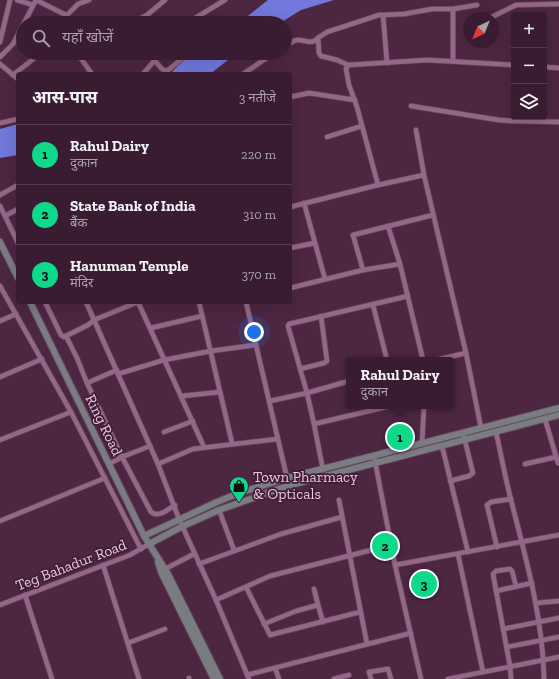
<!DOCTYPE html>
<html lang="hi">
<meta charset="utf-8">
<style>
body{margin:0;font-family:"Zilla Slab","Noto Sans Devanagari",serif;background:#45293e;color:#f1f3f6}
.controls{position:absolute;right:12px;top:12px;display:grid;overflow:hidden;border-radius:4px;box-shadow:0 4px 16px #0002}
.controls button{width:36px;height:36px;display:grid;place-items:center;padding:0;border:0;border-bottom:1px solid #543a4d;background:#3a1c32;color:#f1f3f6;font:20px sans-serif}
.compass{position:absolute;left:463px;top:12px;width:36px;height:36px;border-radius:50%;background:#3a1c32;box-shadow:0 4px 16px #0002;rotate:223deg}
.you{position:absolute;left:254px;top:332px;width:14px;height:14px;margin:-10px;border:3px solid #fff;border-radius:50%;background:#1a73e8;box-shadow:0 0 0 6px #1a73e833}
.badge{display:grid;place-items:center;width:26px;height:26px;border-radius:50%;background:#0ed98a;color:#111;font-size:13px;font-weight:700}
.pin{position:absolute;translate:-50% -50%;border:2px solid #fff;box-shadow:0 1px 4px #0006}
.popup{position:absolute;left:346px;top:357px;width:108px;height:52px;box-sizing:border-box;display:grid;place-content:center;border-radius:4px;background:#3a1c32;filter:drop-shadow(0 1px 3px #0005);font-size:13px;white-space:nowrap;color:#aba1ac}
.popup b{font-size:15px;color:#f1f3f6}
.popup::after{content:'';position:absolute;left:50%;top:100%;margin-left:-8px;border:8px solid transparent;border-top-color:#3a1c32}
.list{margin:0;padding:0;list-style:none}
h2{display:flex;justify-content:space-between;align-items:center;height:52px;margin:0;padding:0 16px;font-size:17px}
h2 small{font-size:13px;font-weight:400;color:#aba1ac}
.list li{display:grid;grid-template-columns:26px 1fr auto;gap:12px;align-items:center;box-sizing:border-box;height:60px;padding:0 16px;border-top:1px solid #543a4d}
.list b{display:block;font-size:15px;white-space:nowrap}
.list p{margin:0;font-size:13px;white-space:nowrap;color:#aba1ac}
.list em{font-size:13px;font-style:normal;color:#aba1ac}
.icon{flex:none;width:22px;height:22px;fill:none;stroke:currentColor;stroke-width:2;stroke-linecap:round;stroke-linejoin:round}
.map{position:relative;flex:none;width:559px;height:679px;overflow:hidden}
.search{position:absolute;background:#3a1c32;box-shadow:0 4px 16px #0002;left:16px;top:16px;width:276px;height:44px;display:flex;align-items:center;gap:10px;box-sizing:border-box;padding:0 14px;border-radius:22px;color:#aba1ac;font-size:15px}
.panel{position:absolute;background:#3a1c32;box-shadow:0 4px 16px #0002;left:16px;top:72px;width:276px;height:232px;border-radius:4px}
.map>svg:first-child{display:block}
</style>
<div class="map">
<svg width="559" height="679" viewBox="0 0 559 679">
<rect width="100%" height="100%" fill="#4d2642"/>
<g fill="#7278dc">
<polygon points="268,0 334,0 301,10 280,23 239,23"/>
<polygon points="192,53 237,53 210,74 170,74 185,58"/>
<polygon points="18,124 18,155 0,158 0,129"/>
</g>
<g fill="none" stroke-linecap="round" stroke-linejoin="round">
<g stroke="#66455e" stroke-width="6">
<g id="street">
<polyline points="17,0 33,5"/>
<polyline points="36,0 66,15 68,14 78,4 89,0"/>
<polyline points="383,15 404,14 432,9 453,9"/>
<polyline points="492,17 516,5 559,4"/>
<polyline points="24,23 36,0"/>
<polyline points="132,23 147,15 165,0"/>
<polyline points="187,23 225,0"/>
<polyline points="0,42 10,0"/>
<path d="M285,46c3,-2 8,-5 12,-6 8,-1 14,6 21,-2"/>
<polyline points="77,53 92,74"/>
<polyline points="0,57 13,44 23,25"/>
<polyline points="82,59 89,53"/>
<polyline points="155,61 162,69 167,71 189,53"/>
<polyline points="453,61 453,9 477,5"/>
<polyline points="0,64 18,79"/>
<polyline points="348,65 337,60 321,56 319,53 318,38 327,32 379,15 383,15 387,63"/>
<polyline points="544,67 559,68"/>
<polyline points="143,74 161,53"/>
<polyline points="243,74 274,53"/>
<polyline points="13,75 41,53"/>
<polyline points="290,97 309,93 355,100"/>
<polyline points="411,106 499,120 513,121 559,122"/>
<polyline points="0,123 18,119"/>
<polyline points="416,130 424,175"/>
<polyline points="327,137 362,126"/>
<polyline points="378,185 357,107 349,85 346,69 348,65 427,60 514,65"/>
<polyline points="0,195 18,185"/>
<polyline points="304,203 325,279"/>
<polyline points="0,206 5,216"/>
<polyline points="290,207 378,185 424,175 466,353 481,428"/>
<polyline points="18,209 5,216 18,243"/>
<polyline points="388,226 400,264 423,360"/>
<polyline points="290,248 315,243"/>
<polyline points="363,270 353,235 433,215"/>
<polyline points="0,286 71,412 141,549"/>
<polyline points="290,288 363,270 400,264"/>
<polyline points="45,302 61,335 64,337 66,336 77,358 87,383 117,370"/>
<polyline points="86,302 158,464 179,519 216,600 249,679"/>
<polyline points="138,302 204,447"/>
<polyline points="199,302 232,443"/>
<polyline points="246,302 287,478"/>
<polyline points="373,305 387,360"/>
<polyline points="0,321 16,314"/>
<polyline points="151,328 202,316"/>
<polyline points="66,336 88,325 94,320 138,302"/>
<polyline points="436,360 466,353"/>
<polyline points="300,369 324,363 327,361 321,316"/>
<polyline points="118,374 164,360 211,351 255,345"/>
<polyline points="0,377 42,359"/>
<path d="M87,383l35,74 29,55c8,6 16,-2 24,-7"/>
<polyline points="182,396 220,392"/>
<polyline points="270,401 307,393 288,326 289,324 408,296"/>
<polyline points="545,419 558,463 559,463"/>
<polyline points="314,424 307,393 349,381"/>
<polyline points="164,432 193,421"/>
<path d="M496,432c5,22 9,45 15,68 15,59 32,118 33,179"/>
<polyline points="0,440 71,412"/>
<polyline points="422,444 424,406"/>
<polyline points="442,446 468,552"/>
<polyline points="374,456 395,565 421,679"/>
<polyline points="109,464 122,457 150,446"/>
<polyline points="158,464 193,449 278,439"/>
<polyline points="525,464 556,457"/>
<polyline points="323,470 314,424 390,406"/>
<polyline points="450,481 469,476 473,473 463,433"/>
<polyline points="339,500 367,644"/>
<polyline points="219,510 234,550"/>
<polyline points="0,521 105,478"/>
<polyline points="497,547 487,505 491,502 511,499"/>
<polyline points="458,554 483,672"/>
<polyline points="199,564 281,534 342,517"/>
<polyline points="103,565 139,679"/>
<polyline points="395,565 559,535"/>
<polyline points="165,569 194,554"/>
<polyline points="246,587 270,635 360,612"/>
<polyline points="314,589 318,605"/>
<polyline points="496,591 532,583"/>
<polyline points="25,595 52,679"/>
<polyline points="216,600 270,576 391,545"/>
<polyline points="536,603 559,601"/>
<polyline points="0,605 130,555 149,544"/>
<polyline points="264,624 296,611 318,605 323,622"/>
<polyline points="503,629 559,618"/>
<polyline points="128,643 165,629"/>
<polyline points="507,647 559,637"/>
<polyline points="275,668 279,679"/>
<polyline points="247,675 411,633"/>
<polyline points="189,678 189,679"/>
<polyline points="334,679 349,675"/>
<polyline points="371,679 369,672 388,669 391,679"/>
<polyline points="448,679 559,657"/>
<polyline points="511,679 510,666 493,574 496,571 510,569 512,571 516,586"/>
</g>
</g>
<g stroke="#66455e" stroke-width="8">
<g id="secondary">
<polyline points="0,242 18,278"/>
<polyline points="30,302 144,536 168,574 220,679"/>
<polyline points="144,536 217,502 239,493 287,478 559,408"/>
<polyline points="149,544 183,526 219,510 287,486 559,415"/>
<polyline points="158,562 161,572 214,679"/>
</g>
</g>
<use href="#street" stroke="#946786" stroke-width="4.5"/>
<use href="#secondary" stroke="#797c81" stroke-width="6"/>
</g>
<defs>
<g id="shop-pin" transform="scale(1)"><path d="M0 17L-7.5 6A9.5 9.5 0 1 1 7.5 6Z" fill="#0ed98a" stroke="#421c38"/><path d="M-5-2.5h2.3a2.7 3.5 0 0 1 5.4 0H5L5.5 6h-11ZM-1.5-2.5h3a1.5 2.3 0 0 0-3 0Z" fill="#111"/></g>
</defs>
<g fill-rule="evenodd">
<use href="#shop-pin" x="239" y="486"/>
</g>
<g text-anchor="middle" stroke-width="3.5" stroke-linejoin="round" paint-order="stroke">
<g font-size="15" fill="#e3cadb" stroke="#421c38">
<text transform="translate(104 425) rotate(64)" y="5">Ring Road</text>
<text transform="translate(71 565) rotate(-21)" y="5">Teg Bahadur Road</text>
</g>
<g font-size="15" fill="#e3cadb" stroke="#421c38" text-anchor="start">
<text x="253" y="482">Town Pharmacy<tspan x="253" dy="17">&amp; Opticals</tspan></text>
</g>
</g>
</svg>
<div class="controls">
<button>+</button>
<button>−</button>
<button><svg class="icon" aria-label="layers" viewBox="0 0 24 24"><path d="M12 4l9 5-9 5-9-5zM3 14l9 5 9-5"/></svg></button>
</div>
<svg class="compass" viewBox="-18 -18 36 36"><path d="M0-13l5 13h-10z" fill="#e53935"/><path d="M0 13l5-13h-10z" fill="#aba1ac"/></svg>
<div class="you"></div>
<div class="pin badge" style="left:400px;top:437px">1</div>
<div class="popup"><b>Rahul Dairy</b>दुकान</div>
<div class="pin badge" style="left:385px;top:546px">2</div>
<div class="pin badge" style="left:424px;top:584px">3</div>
<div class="search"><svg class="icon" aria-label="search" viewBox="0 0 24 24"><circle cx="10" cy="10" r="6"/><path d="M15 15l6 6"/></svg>यहाँ खोजें</div>
<section class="panel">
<h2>आस-पास<small>3 नतीजे</small></h2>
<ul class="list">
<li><span class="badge">1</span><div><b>Rahul Dairy</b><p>दुकान</p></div><em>220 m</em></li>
<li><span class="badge">2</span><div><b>State Bank of India</b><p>बैंक</p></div><em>310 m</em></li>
<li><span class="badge">3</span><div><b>Hanuman Temple</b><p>मंदिर</p></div><em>370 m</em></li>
</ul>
</section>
</div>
